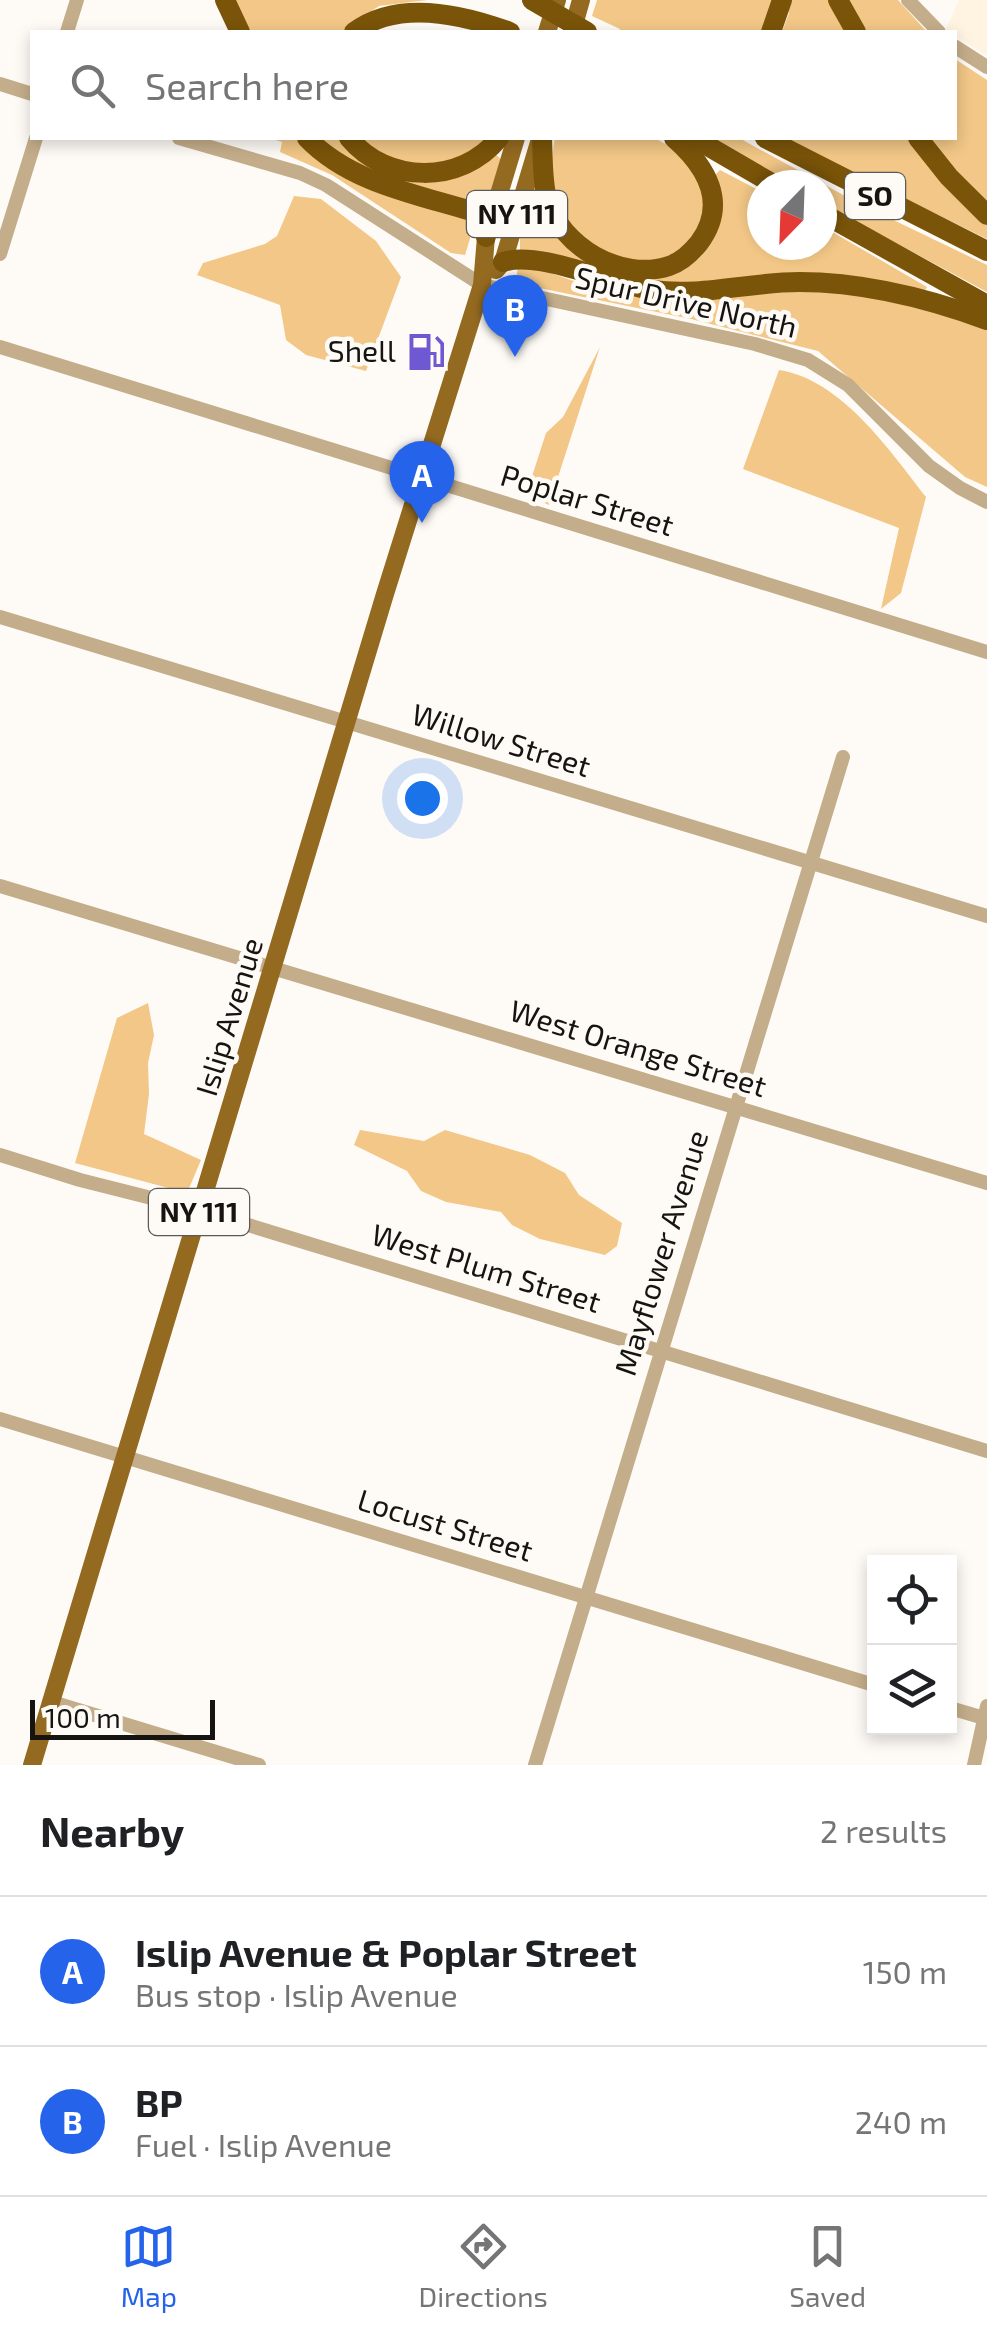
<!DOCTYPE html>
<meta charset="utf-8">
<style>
body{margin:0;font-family:"Exo 2",sans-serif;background:#f6f6f6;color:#202124}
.controls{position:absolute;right:30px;bottom:30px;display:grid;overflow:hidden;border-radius:0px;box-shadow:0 5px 15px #0003}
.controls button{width:90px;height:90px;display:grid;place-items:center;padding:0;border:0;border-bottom:2px solid #e0e0e0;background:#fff;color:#202124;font:50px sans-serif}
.compass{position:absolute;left:747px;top:170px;width:90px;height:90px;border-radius:50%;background:#fff;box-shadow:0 5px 15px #0003;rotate:203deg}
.scale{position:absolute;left:30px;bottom:25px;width:185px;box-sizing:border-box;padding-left:10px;border:5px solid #161411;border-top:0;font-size:28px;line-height:35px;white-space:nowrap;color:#161411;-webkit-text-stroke:8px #fefbf7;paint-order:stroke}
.you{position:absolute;left:422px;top:798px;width:35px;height:35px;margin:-25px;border:8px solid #fff;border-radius:50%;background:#1a73e8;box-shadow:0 0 0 15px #1a73e833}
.badge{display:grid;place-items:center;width:65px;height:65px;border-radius:50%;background:#2563eb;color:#fff;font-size:32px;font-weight:700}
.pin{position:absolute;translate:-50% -82px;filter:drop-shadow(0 2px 5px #0008)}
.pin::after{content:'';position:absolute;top:52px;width:35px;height:30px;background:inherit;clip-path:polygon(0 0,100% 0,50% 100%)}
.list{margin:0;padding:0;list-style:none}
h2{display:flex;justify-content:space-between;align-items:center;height:130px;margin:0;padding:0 40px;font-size:42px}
h2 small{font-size:32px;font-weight:400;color:#757577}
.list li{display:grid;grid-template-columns:65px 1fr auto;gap:30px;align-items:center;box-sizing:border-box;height:150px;padding:0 40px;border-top:2px solid #e0e0e0}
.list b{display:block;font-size:38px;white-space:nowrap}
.list p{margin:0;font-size:32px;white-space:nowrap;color:#757577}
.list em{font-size:32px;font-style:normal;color:#757577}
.icon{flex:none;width:55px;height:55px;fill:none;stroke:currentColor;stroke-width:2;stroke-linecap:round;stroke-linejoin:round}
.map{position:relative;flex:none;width:987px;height:1765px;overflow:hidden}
.search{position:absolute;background:#fff;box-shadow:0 5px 15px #0003;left:30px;right:30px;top:30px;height:110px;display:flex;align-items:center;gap:25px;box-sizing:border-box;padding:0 35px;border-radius:0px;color:#757577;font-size:38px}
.sheet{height:430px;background:#fff}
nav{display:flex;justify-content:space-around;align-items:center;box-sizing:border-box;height:140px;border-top:2px solid #e0e0e0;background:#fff;font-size:28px;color:#757577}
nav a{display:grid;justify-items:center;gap:5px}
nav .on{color:#2563eb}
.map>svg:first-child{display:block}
</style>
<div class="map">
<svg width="987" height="1765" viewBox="0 0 987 1765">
<rect width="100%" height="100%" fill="#fefbf7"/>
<polygon fill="#fff3e2" points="959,0 987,0 987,56 946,29"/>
<g fill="#f2c787">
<polygon points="232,0 427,0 379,6 357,21 348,32 247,32"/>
<polygon points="597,0 778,0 768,32 619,32 620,29 592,16"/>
<polygon points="788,0 831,0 850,32 782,32 789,13"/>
<polygon points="845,0 898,0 927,32 863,32"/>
<polygon points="955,59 987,80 987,206 926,138 954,138"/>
<polygon points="269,138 299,138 475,222 465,255 451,253 332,175 280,152 282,142"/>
<polygon points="317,138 343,138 388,176 494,153 503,161 486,209 481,212 351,164"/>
<polygon points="359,138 487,138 490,142 438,166 403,167"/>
<path d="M555,138h100l26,15 20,21 6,49c-10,11 -25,33 -39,39 -41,17 -94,-16 -111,-54 -8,-19 -6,-51 -2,-70z"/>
<polygon points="709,138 739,138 858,203 987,265 987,292 822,203 822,185 791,185"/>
<polygon points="783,138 911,138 987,224 987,239"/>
<path d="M539,154c-1,23 -1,47 11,68 44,84 196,77 165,-47l5,-5 42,22v53h60v-19l105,61 -4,7c-100,-29 -178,-2 -276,-9 -43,-3 -86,-22 -127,-34v-14l-4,-1z"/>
<polygon points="294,196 321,199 376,241 401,277 366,371 306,355 286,340 280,305 197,275 203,263 265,244 277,236"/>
<path d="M519,263c34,10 68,24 103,31 73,14 150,-7 224,-3 48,2 96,20 141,37v159l-22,-10 -147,-126 -127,-32 -176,-36z"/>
<polygon points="600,347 549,505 526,495 546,433 563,417"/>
<path d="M779,370c62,9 112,82 147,127l-25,96 -20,16 18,-81 -156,-59z"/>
<polygon points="148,1003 154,1035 148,1063 149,1094 144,1134 201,1160 187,1193 75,1163 117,1018"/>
<polygon points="360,1130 424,1141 445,1130 530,1155 565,1173 579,1195 622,1223 617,1246 605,1255 540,1239 512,1225 501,1212 446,1202 421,1191 407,1171 354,1145"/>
</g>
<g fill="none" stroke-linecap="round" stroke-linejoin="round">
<g stroke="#c4ad8a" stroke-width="14">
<polyline points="908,0 939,32"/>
<polyline points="67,32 77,0"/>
<polyline points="954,46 987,67"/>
<polyline points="0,84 32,94"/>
<polyline points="179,138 300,173 326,185 482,285 755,344 808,360 848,385 929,466 960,488 987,502"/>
<polyline points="0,254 36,138"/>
<polyline points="0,347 987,652"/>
<polyline points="0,617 987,916"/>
<polyline points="0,886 987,1183"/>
<polyline points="0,1155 80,1180 199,1210 987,1451"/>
<polyline points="0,1419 874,1685"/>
<polyline points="52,1702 259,1765"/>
<polyline points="950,1708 984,1718"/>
<polyline points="535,1765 843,757"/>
<polyline points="974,1765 987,1706"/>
</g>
<g stroke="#946a20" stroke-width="18">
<polyline points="547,32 557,0"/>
<polyline points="572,32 581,0"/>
<polyline points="496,270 503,262 540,139"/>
<polyline points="32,1765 385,594 482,285 486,237 516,138"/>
</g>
<g stroke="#7a5409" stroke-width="20">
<polyline points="225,0 240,32"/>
<polyline points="532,0 587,32"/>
<polyline points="838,0 856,32"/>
<path d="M354,32c43,-32 105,-19 156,0"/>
<polyline points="771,32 782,0"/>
<path d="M307,138c42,44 108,56 164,73l11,10 4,16"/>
<path d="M349,138c38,46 112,47 150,0"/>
<path d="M542,138c1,20 0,41 5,61 13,47 74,83 122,67 12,-4 22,-13 30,-23 30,-40 7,-77 -25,-105"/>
<polyline points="694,138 775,185"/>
<polyline points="765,138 987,251"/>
<polyline points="918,138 949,177 987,215"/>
<polyline points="822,213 987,305"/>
<path d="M503,262c36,-12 108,22 149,28 48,7 99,-8 147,-8 65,0 128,16 188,38"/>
</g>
</g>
<defs>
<g id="fuel-bare" transform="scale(3)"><path d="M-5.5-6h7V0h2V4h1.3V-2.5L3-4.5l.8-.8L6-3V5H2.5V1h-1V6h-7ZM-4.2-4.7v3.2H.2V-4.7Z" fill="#6f59d3" stroke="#fefbf7" stroke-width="2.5" paint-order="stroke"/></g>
</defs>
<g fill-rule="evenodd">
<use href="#fuel-bare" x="426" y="352"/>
</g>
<g text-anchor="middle" stroke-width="9" stroke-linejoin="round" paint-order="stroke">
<g fill="#fefbf7" stroke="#5c5956" stroke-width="2.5">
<rect x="845" y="173" width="60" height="46" rx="8"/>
<rect x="467" y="191" width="100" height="46" rx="8"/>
<rect x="149" y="1189" width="100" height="46" rx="8"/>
</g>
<g font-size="28" font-weight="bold" fill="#161411">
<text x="875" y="206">SO</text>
<text x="517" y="224">NY 111</text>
<text x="199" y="1222">NY 111</text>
</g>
<g font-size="30" fill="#161411" stroke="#fefbf7">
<text transform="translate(686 303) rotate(13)" y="10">Spur Drive North</text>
<text transform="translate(587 501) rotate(17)" y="10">Poplar Street</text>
<text transform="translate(501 741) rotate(17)" y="10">Willow Street</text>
<text transform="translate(230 1017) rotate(-73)" y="10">Islip Avenue</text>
<text transform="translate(638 1049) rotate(17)" y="10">West Orange Street</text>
<text transform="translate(662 1253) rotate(-73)" y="10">Mayflower Avenue</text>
<text transform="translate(486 1269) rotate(17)" y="10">West Plum Street</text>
<text transform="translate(445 1526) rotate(17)" y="10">Locust Street</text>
</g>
<g font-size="30" fill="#161411" stroke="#fefbf7" text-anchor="end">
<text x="396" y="362">Shell</text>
</g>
</g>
</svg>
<div class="controls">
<button><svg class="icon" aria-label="locate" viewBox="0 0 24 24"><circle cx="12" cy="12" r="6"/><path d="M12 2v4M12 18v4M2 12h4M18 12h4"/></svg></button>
<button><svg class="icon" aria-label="layers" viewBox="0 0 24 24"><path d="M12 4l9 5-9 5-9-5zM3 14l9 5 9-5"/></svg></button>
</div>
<svg class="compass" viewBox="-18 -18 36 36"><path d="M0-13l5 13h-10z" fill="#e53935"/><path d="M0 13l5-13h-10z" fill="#757577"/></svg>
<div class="scale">100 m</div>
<div class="you"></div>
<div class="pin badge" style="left:422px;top:523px">A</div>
<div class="pin badge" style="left:515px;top:357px">B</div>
<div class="search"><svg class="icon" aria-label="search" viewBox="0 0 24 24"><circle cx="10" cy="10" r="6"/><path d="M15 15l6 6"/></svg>Search here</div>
</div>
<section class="sheet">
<h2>Nearby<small>2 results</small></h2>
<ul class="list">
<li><span class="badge">A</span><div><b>Islip Avenue &amp; Poplar Street</b><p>Bus stop · Islip Avenue</p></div><em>150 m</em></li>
<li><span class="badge">B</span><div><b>BP</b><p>Fuel · Islip Avenue</p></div><em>240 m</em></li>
</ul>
</section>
<nav>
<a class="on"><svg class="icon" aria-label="map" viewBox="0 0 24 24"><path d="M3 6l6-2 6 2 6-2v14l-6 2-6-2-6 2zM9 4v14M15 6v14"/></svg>Map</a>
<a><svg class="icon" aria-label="directions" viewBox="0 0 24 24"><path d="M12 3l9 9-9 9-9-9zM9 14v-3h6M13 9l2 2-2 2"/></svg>Directions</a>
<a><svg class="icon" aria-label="saved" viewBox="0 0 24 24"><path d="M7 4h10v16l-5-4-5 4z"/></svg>Saved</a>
</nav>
